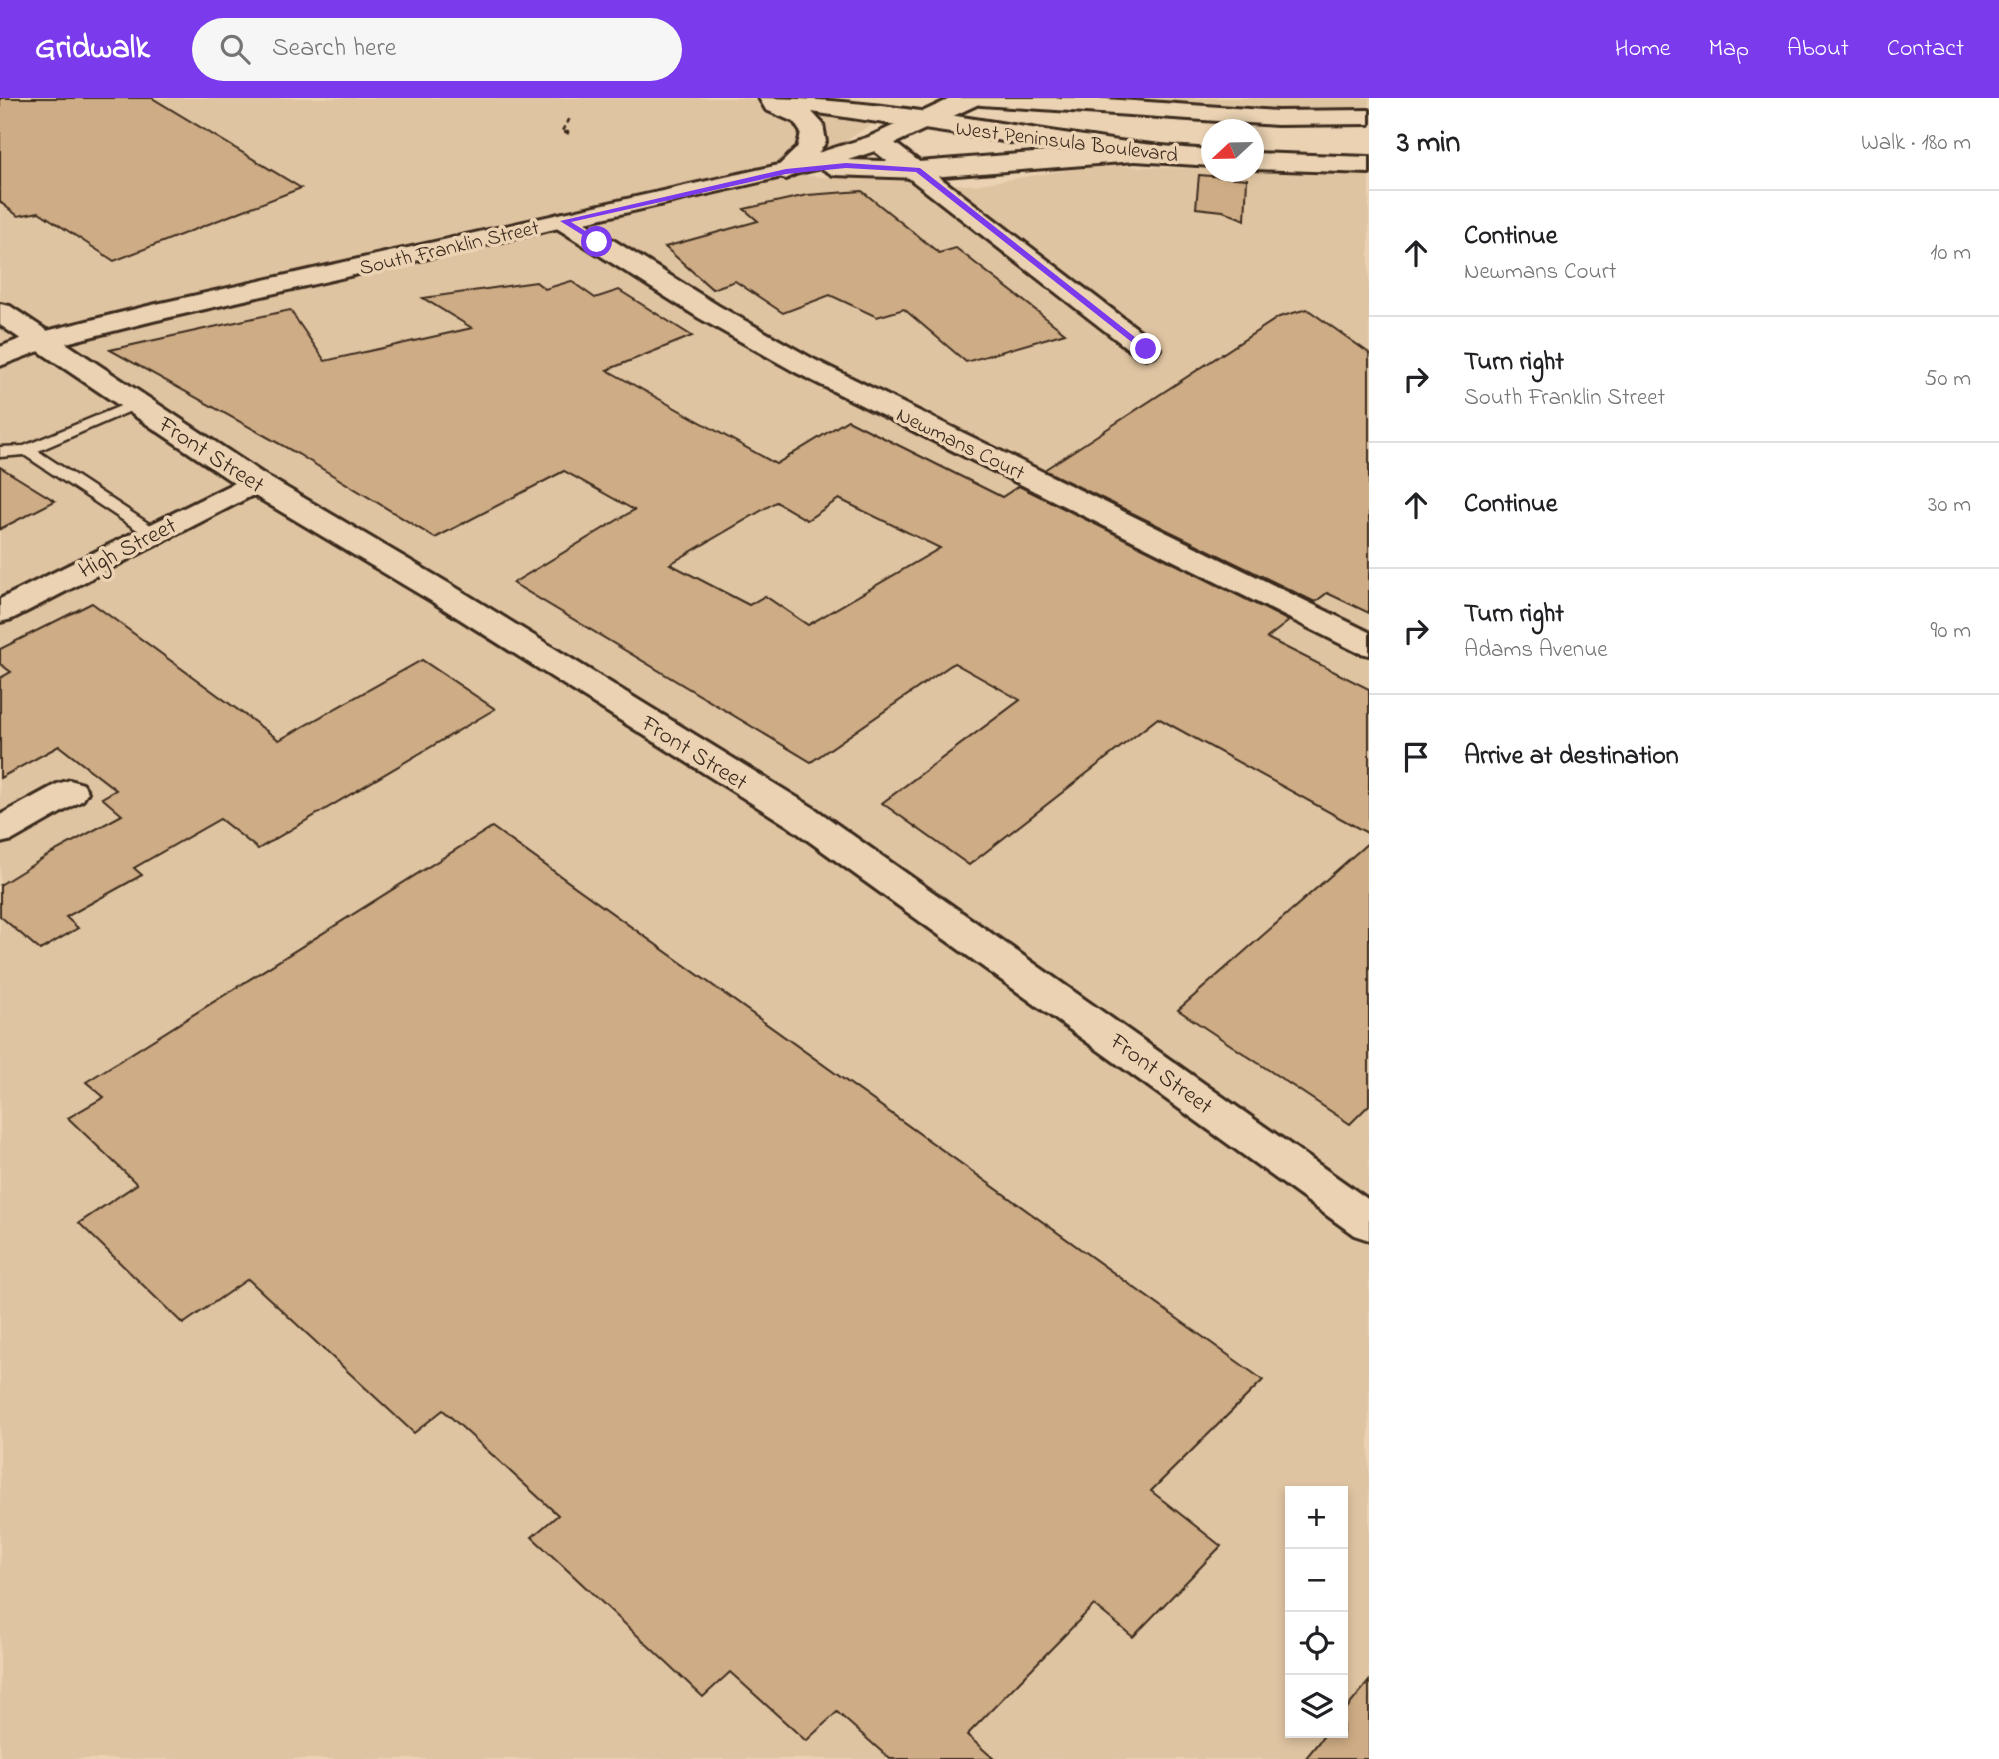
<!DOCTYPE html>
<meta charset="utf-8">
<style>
body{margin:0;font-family:"Indie Flower",sans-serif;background:#f6f6f6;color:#202124}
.controls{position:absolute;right:21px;bottom:21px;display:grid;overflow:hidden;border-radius:0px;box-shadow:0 4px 10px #0003}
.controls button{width:63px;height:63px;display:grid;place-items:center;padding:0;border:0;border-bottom:2px solid #e0e0e0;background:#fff;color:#202124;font:35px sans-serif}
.compass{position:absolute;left:1201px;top:21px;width:63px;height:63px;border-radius:50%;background:#fff;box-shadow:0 4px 10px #0003;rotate:248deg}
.stop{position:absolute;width:21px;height:21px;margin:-16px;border:5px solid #7c3aed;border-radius:50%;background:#fff}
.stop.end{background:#7c3aed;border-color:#fff;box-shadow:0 2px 7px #0008}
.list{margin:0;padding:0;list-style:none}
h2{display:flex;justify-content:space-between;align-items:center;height:91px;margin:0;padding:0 28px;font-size:30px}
h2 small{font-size:23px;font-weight:400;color:#757577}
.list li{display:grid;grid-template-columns:46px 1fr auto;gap:21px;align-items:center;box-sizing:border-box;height:126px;padding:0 28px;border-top:2px solid #e0e0e0}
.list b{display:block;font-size:26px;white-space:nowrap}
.list p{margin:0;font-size:23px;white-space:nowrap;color:#757577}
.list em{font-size:23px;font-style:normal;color:#757577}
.icon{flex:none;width:38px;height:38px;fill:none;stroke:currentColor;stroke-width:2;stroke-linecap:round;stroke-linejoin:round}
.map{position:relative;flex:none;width:1369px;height:1661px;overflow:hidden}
header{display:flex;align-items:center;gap:42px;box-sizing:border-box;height:98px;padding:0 35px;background:#7c3aed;color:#fff}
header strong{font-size:33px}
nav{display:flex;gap:38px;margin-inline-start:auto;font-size:24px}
.search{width:490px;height:63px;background:#f6f6f6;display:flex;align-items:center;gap:18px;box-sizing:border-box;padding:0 24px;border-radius:38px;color:#757577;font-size:26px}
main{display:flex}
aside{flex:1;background:#fff}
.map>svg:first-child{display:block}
</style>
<header>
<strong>Gridwalk</strong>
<div class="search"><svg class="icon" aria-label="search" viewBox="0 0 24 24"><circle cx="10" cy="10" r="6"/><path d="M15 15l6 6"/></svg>Search here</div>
<nav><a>Home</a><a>Map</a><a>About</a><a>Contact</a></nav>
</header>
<main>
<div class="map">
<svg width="1369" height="1661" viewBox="0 0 1369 1661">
<rect width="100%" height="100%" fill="#ead2b2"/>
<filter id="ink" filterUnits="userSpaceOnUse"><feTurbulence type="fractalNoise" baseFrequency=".0143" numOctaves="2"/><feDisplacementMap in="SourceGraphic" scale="14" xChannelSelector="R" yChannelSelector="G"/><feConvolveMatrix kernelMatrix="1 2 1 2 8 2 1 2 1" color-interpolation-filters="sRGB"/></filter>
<g filter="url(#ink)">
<g fill="#dfc4a1" fill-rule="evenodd">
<path d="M0,0h746l127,26 -85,51 185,10 127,-20 269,11v1583h-1369zM1290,1393h53v242h-53z"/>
<polygon points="1036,0 1369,0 1369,13 1210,13"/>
</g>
<g fill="#ceac85" stroke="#3b2a1e" stroke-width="2" fill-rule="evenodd">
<polygon points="0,0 152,0 301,90 114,163 39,114 18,118 0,104"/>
<polygon points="1199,77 1247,81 1245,122 1223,113 1196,110"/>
<polygon points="862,93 939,155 956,150 1065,235 966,264 904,211 877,219 830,197 783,215 735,183 712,191 665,149 758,123 744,111 807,97"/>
<path d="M571,183l24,17 24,-8 73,46 -85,34 169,94 72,-44 154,77 17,-11 270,135 -22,17 102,51v145l-211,-116 -189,147 -87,-62 138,-103 -66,-37 -143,99 -298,-179 121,-73 -70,-39 -129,67 -137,-84 -188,-104 180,-40 35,51 147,-33 -49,-30 113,-16 9,7zM839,401l101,49 -132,77 -43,-29 -16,9 -79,-41 106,-62 31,18z"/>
<polygon points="1307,211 1369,255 1369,515 1327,495 1315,504 1044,372 1279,219"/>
<polygon points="0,369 55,403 0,431"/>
<polygon points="92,505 279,642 422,562 495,611 258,751 220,721 134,770 142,777 66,819 78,830 40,852 0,818 0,787 50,756 122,717 102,700 116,692 59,648 0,680 0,580 11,574 0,566 0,551"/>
<polygon points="492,729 1263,1282 1151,1393 1221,1448 1133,1539 1094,1507 967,1637 994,1661 890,1661 837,1614 806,1643 730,1574 703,1599 532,1439 558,1417 443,1312 414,1335 248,1181 183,1226 79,1125 137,1086 68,1020 104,999 86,984"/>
<polygon points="1369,744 1369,1007 1350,1026 1178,912"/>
<polygon points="1369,1583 1369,1661 1305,1661 1326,1635 1343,1635 1343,1615"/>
</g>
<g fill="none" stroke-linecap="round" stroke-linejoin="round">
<g stroke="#3b2a1e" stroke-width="5">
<polygon id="service" points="135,302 142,306 140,309 38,353 160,433 160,439 148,439 24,357 0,359 0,349 24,348"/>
</g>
<g stroke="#3b2a1e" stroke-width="6">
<g id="minor">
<polygon points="878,36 887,39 1156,245 1160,251 1156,257 1146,260 1136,257 869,49 865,44 869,39"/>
<polygon points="564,115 573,117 719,208 815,262 1369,534 1369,557 1357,554 795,274 699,220 555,129 551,123 555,117"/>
<polygon points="254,375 265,377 270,384 265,391 12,521 0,524 0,501"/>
<polygon points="70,682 83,686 88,694 83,702 13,742 0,745 0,717 57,686"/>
</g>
</g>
<g stroke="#3b2a1e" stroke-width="6">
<polygon id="secondary" points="952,0 984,0 981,5 887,49 848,62 918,64 1135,47 1144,50 1148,55 1144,60 1135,63 918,80 833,77 821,70 153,223 50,249 0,268 0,249 30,237 152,207 779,67 869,39"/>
</g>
<g stroke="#3b2a1e" stroke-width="6">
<g id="primary">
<path d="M759,0c151,0 301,43 453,52v16l-77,-5 -323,-49 11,12 3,18 -18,25 -22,12 -9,-3 -4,-5 24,-23 4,-15 -7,-11 -28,-12z"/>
<polygon points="969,0 1091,0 1277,13 1369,12 1369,26 1277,27 981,7 972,5"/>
<polygon points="1254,55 1369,59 1369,75 1254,71"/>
<polygon points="0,206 10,208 265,377 455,489 814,710 1369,1102 1369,1142 1354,1137 788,728 431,503 243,391 0,227"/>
</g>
</g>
<polyline stroke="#3b2a1e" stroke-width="3.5" stroke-dasharray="5 3.5" stroke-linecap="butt" points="569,21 562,34 572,35"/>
<use href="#service" fill="#ead2b2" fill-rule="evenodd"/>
<use href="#minor" fill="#ead2b2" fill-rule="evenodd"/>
<use href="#secondary" fill="#ead2b2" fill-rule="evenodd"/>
<use href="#primary" fill="#ead2b2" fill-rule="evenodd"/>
</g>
</g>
<polygon fill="#7c3aed" points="846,65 920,70 1150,251 1143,253 916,74 846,70 786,76 571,124 600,142 597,146 560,123 786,71"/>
<g text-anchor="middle" stroke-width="7" stroke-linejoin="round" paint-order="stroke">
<g font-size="21" fill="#3b2a1e" stroke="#ead2b2">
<text transform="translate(1067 43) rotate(7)" y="7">West Peninsula Boulevard</text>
<text transform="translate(449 149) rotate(-13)" y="7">South Franklin Street</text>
<text transform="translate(961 345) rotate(26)" y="7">Newmans Court</text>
</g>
<g font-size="24" fill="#3b2a1e" stroke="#ead2b2">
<text transform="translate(212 356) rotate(33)" y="8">Front Street</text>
<text transform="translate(127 449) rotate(-27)" y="8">High Street</text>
<text transform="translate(695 654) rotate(32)" y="8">Front Street</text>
<text transform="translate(1162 975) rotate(36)" y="8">Front Street</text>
</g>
</g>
</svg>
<div class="controls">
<button>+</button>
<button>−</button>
<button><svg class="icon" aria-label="locate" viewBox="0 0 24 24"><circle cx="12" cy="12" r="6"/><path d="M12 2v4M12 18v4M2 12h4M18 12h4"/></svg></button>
<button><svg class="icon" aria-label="layers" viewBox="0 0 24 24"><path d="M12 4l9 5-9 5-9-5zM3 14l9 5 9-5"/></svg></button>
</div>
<svg class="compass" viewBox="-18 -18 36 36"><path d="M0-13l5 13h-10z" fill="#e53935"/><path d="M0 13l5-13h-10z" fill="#757577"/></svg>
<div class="stop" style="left:597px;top:144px"></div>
<div class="stop end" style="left:1146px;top:251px"></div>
</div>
<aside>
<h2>3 min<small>Walk · 180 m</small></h2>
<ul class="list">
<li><svg class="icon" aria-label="ahead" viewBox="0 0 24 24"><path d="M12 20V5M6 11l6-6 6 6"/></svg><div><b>Continue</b><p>Newmans Court</p></div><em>10 m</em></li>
<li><svg class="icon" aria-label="right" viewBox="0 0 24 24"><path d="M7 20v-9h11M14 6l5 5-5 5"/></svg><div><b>Turn right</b><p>South Franklin Street</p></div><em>50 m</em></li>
<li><svg class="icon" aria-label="ahead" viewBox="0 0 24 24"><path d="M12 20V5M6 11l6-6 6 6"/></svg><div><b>Continue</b></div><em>30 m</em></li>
<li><svg class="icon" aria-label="right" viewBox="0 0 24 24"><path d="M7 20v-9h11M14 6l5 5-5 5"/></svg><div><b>Turn right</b><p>Adams Avenue</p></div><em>90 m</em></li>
<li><svg class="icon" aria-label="arrive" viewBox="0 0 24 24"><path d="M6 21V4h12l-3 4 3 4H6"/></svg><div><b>Arrive at destination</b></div></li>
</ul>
</aside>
</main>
